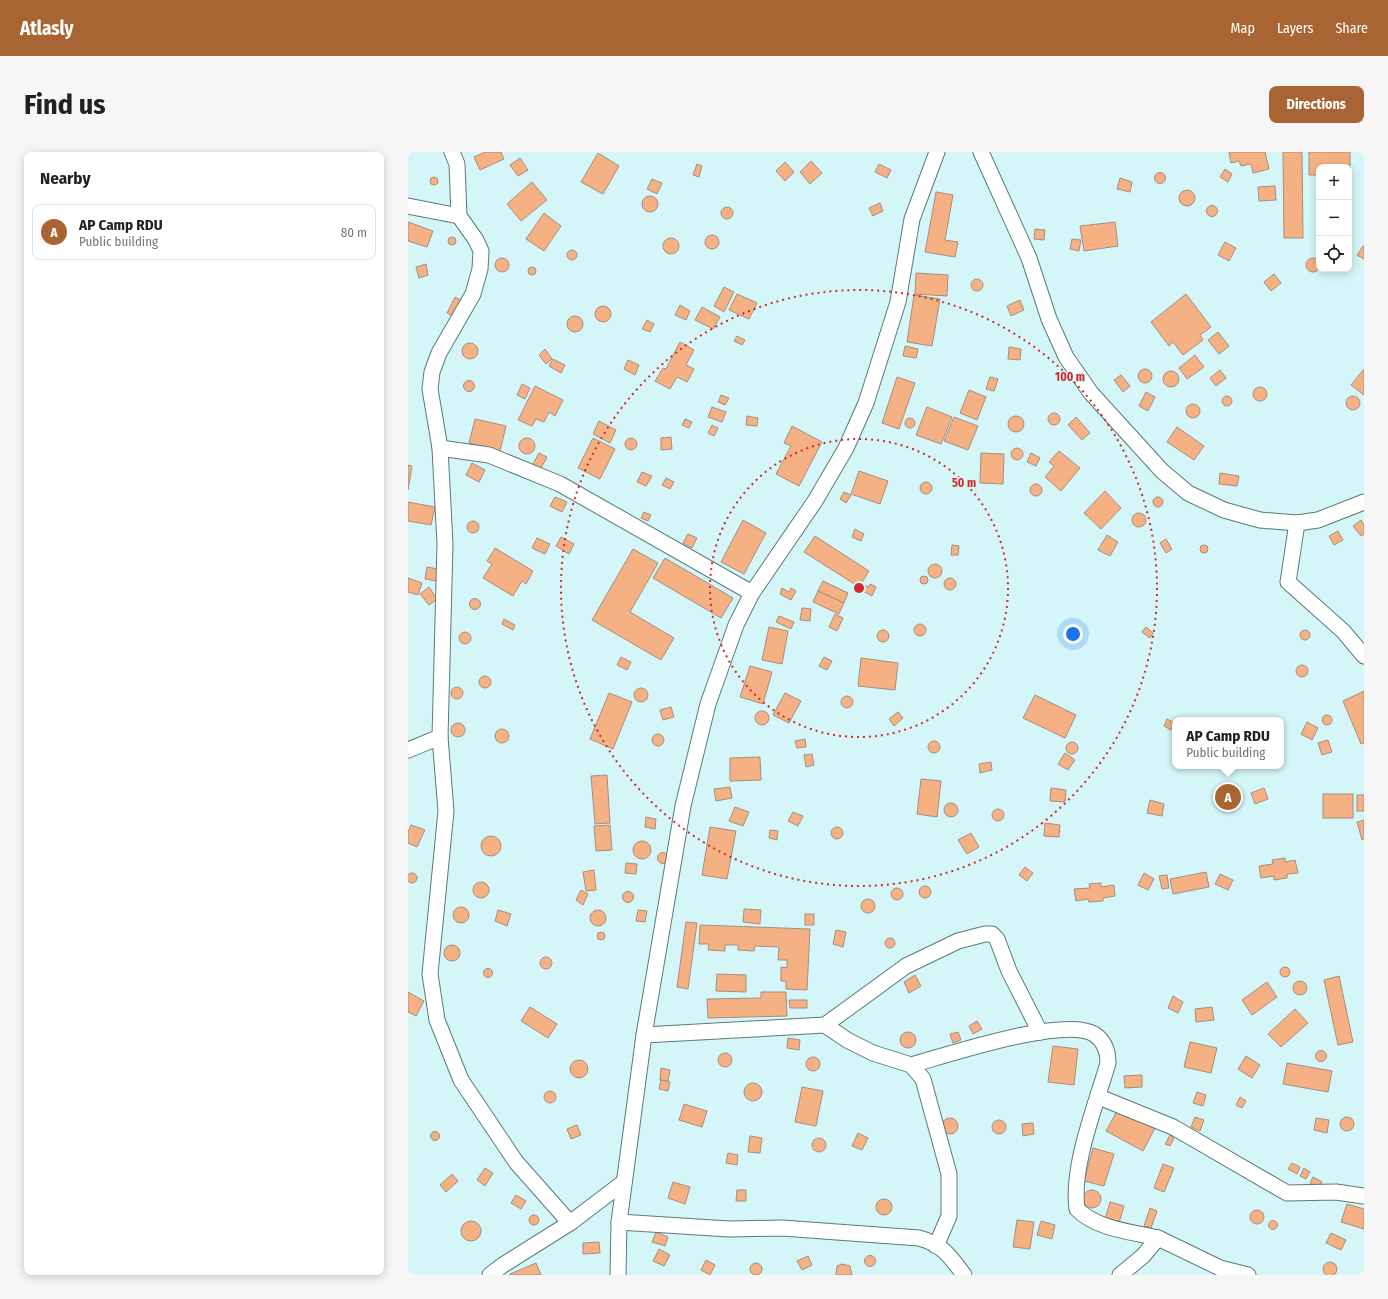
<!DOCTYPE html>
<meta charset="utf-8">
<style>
body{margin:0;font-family:"Fira Sans Condensed",sans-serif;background:#f6f6f6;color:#202124}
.controls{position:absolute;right:12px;top:12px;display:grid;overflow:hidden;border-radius:8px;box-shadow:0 2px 10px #0003}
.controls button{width:36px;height:36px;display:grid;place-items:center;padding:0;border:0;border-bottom:1px solid #e0e0e0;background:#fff;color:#202124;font:20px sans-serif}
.you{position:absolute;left:665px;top:482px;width:14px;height:14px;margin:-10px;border:3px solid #fff;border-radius:50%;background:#1a73e8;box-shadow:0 0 0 6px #1a73e833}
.badge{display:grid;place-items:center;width:26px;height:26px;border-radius:50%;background:#a86533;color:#fff;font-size:13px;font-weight:700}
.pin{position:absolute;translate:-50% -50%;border:2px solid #fff;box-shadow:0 1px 4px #0006}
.popup{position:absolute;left:764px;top:565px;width:112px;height:52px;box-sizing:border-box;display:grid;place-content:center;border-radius:8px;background:#fff;filter:drop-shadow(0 1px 3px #0005);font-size:13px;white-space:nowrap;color:#757577}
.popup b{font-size:15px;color:#202124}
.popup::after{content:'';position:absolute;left:50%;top:100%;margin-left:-8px;border:8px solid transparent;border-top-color:#fff}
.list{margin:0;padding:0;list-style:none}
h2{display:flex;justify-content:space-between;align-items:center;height:52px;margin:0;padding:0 16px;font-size:17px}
h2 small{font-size:13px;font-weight:400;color:#757577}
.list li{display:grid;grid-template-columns:26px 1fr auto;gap:12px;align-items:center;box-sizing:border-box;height:56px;margin:0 8px 8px;padding:0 8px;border:1px solid #e0e0e0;border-radius:8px}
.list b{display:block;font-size:15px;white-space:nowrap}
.list p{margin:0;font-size:13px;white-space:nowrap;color:#757577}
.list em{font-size:13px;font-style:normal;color:#757577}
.icon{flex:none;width:22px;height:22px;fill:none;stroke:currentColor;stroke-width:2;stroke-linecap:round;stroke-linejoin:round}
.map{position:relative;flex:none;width:956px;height:1123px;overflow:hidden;border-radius:8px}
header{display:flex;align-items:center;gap:24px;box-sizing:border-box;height:56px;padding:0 20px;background:#a86533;color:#fff}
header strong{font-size:19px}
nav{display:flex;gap:22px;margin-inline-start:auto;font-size:14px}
.intro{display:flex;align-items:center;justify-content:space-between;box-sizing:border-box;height:96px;padding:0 24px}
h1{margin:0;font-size:28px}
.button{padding:10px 18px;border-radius:8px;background:#a86533;color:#fff;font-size:14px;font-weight:700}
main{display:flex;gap:24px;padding:0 24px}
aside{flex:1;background:#fff;border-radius:8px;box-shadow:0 2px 10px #0003}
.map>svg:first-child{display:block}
</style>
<header>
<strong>Atlasly</strong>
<nav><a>Map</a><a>Layers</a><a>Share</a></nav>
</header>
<div class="intro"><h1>Find us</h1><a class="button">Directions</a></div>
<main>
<aside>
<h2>Nearby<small></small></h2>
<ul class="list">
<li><span class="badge">A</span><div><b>AP Camp RDU</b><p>Public building</p></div><em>80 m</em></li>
</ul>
</aside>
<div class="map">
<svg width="956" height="1123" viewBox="0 0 956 1123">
<rect width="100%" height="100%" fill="#d4f6f8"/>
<g fill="#f5b183" stroke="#a58e7f">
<polygon points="77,0 93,0 96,7 72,18 66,5"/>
<polygon points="821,0 857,0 861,17 845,21 843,12 833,14 831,9 823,11"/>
<polygon points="875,0 894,0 895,86 876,86"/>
<polygon points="901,0 942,0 942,22 941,15 911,15 911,23 901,23"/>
<polygon points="190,1 211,14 195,42 173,30"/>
<polygon points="112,6 120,18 110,24 102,13"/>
<polygon points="403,9 414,21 402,32 392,20"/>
<polygon points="377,10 386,20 377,29 368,19"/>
<polygon points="289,12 294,14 291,25 285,23"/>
<polygon points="471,12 483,18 479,26 467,20"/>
<polygon points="817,17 824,22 820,30 812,25"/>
<circle cx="752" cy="26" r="5.5"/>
<circle cx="26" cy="29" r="4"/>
<polygon points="712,26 724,30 722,40 709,37"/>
<polygon points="244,27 254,31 249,42 239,37"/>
<polygon points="124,30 139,48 113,69 99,52"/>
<polygon points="867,34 868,48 851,49 850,35"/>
<circle cx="779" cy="46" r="8"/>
<polygon points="528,40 545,43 537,88 550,90 547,105 517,100"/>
<circle cx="242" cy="52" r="8"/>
<polygon points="472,51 475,59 465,64 461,56"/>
<circle cx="804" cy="59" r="5.5"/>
<circle cx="319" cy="61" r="6"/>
<polygon points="136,61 153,74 136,99 118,87"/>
<polygon points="0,70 25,79 19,95 0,89"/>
<polygon points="707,70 710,94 676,99 672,74"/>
<polygon points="627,77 637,78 636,88 626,87"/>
<circle cx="304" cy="90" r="7"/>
<circle cx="44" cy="89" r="4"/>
<circle cx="263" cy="94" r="8"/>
<polygon points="664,87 673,88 671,99 662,97"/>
<polygon points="817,90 828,96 821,109 810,103"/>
<polygon points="955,94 956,94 956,107 949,103"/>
<circle cx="164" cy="103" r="5"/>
<circle cx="905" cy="113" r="7"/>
<circle cx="94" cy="113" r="7"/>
<polygon points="18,112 20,123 11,126 8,115"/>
<circle cx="124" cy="119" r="4"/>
<polygon points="508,121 540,123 539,144 507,142"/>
<polygon points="866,122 873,131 863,139 856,130"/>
<circle cx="569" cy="133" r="6"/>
<polygon points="316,135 326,140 316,160 306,154"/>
<polygon points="329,142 349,151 341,167 321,158"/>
<polygon points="778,142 803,175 792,183 795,188 775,203 765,190 761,194 743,170"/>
<polygon points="506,143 532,147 524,194 499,190"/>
<polygon points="47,145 56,150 48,166 39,161"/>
<polygon points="612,148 616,158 603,164 599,154"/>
<polygon points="272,153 282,159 278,168 267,163"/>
<circle cx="195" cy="162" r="8"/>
<polygon points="294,155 312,165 305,177 287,168"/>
<circle cx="167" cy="172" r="8"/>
<polygon points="239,168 246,172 242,180 234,177"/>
<polygon points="810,180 821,194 811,202 800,188"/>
<polygon points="329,184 337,188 334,193 326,189"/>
<polygon points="272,190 286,198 278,213 286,217 279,230 269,225 262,237 247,229 255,216 258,217"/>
<circle cx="62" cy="199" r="8"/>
<polygon points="497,194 510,197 508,206 495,204"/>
<polygon points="601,195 613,197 612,208 600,207"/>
<polygon points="137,197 144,207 138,212 131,203"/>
<polygon points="787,203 796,215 779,227 771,216"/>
<polygon points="145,207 157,213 153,221 141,214"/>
<polygon points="220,208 231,213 227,223 216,217"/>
<circle cx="737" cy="224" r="7"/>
<polygon points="956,217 956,243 943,233"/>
<polygon points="812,218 818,226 808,234 802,226"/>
<circle cx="763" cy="227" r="8"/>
<polygon points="713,223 722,234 715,240 706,228"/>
<polygon points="489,225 507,231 491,277 474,271"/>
<polygon points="582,225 590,227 586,239 578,237"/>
<circle cx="61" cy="234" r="5.5"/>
<polygon points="114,232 122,236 117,247 109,243"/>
<polygon points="127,234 155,248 147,264 141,260 136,270 128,267 124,274 110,268"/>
<circle cx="852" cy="242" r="7"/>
<polygon points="561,238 578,245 569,268 552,261"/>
<polygon points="738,240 747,245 740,259 731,254"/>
<polygon points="313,243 321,246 317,253 310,250"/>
<circle cx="819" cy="249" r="5"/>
<circle cx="945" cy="251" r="7"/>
<circle cx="785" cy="259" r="7"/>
<polygon points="304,255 318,260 314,270 300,265"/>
<polygon points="519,255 544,265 533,292 508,283"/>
<circle cx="646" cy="267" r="6"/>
<polygon points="339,264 350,266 349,274 338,273"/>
<circle cx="608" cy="272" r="8"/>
<polygon points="546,265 570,274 560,298 536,289"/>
<polygon points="668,265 682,281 674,288 660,273"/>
<circle cx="502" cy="271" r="5"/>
<polygon points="67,267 98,274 92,299 61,291"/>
<polygon points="277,267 284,270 281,276 274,273"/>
<polygon points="191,269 208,278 202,291 185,282"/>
<polygon points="304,273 310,276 306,284 300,281"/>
<polygon points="384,274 414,290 391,334 368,322 383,294 376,291"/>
<polygon points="769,275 796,294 786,308 759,290"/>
<polygon points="263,285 264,297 253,298 253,286"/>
<circle cx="119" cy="294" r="8"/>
<circle cx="223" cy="292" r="6"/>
<polygon points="185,286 207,297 192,327 170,316"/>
<circle cx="609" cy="302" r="6"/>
<polygon points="651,299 672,316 653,339 637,325 646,314 641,310"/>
<polygon points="131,301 139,305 132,318 124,314"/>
<polygon points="573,301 596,302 595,332 572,331"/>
<polygon points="623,301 632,306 628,314 619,310"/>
<polygon points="64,311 77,318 71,330 58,323"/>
<polygon points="0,313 4,314 0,338"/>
<polygon points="451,319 480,329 472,352 443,342"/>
<polygon points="234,320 244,324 238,334 229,330"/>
<polygon points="812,321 831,324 829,334 811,332"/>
<polygon points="258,326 266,330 262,337 254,333"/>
<circle cx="518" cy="336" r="6"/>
<circle cx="628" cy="338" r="6"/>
<polygon points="697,339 713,356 693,377 676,361"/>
<polygon points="436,340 443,343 438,351 432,347"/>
<circle cx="750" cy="350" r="5"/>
<polygon points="147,345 159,350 154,360 142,354"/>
<polygon points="0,350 27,355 23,373 0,369"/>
<polygon points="236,360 243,363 240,369 233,366"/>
<circle cx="731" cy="368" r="7"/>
<polygon points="335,368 358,381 336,422 313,410"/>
<polygon points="953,368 956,373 956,382 953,384 945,374"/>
<circle cx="65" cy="375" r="6"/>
<polygon points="447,377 456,382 453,389 444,385"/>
<polygon points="930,379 935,388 926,393 921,384"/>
<polygon points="280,382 289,386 284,396 275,391"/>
<polygon points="699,383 710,390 702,404 690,398"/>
<polygon points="407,384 461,419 451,435 396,400"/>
<polygon points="153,385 166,392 161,402 148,394"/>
<polygon points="129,386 142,392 137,402 124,396"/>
<polygon points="758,387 764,397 758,401 752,391"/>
<circle cx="796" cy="397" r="4"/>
<polygon points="544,393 551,394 550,403 543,403"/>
<polygon points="87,396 125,419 118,432 114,429 105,444 75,426 84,412 79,409"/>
<polygon points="225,397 250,411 222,460 266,486 253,508 184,468"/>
<polygon points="257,406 325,446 313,466 245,426"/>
<circle cx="527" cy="419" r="7"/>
<polygon points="19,415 30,417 28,429 17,427"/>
<circle cx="516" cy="428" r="4"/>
<circle cx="542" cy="432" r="6"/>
<polygon points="0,426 14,431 10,443 0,440"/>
<polygon points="415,429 440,441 436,451 410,439"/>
<polygon points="454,432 461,435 462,432 468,435 464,444 451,437"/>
<polygon points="21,435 29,447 21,453 12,442"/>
<polygon points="374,436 381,440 383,436 388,439 383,448 372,442"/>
<polygon points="410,439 436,451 431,462 405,450"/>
<circle cx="67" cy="452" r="5.5"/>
<polygon points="394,456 403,457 402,469 392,468"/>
<polygon points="427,462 435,466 429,479 421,475"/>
<polygon points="371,464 386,470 383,477 368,470"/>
<polygon points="96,467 107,473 105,478 94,472"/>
<circle cx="512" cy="478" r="6"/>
<polygon points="361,475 380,479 374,512 354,508"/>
<polygon points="738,475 745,481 742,486 734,480"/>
<circle cx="897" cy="483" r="5"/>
<circle cx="475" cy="484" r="6"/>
<circle cx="57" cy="486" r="6"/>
<polygon points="213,505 223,510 219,518 209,513"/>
<polygon points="416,505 424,509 419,518 411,514"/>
<polygon points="453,506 490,511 487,538 450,534"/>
<circle cx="894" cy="519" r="6"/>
<polygon points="342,514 364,520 355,552 332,545"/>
<circle cx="77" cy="530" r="6"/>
<circle cx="49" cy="541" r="6"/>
<circle cx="233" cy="543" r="7"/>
<polygon points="956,539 956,591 953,592 935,549"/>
<polygon points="201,541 224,550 205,597 182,587"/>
<polygon points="377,541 393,549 381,571 365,563"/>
<polygon points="627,543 668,563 657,586 615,566"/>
<circle cx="439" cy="550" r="6"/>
<polygon points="263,555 266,565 255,568 252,558"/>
<circle cx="354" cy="566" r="7"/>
<polygon points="490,560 495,566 486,574 481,567"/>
<circle cx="919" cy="568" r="5"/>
<polygon points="759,567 767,571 763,578 756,574"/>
<polygon points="899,570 910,576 904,588 893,582"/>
<circle cx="50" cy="578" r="7"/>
<circle cx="94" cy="584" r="7"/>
<circle cx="250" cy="588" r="6"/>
<polygon points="397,587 398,595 389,596 387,589"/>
<polygon points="920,588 924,600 914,603 910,591"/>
<circle cx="526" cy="595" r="6"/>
<circle cx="664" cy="596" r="6"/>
<polygon points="657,601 667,608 660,618 650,612"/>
<polygon points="404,602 406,613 398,615 396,603"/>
<polygon points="352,605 353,628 322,629 322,606"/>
<polygon points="583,610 584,618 572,621 571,612"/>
<polygon points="199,623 202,671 187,672 183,624"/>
<polygon points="513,627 533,629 529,665 509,662"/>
<polygon points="322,635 324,646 308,649 306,637"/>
<polygon points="643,636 658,638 657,650 642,649"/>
<polygon points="856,636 860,647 847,652 843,641"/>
<rect x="915" y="642" width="30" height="24"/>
<rect x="949" y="643" width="7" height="16"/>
<polygon points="742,648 756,652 754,664 739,661"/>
<circle cx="543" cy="658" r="7"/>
<polygon points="327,655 341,660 335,674 321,669"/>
<circle cx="590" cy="663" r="6"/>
<polygon points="385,660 395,664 390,674 380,669"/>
<polygon points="238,665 248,667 247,677 237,675"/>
<polygon points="956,668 956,687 954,688 949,670"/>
<polygon points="637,671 652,673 651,685 636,684"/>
<polygon points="3,673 17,678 9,695 0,691 0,680"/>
<polygon points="202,673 204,698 188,699 186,674"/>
<circle cx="429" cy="681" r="6"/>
<polygon points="302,675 328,679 319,727 294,723"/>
<polygon points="362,678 370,679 369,688 361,686"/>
<polygon points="563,681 571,695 559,702 550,688"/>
<circle cx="83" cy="694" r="10"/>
<circle cx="234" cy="698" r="9"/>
<circle cx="255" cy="706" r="5.5"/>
<polygon points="877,706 877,710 887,708 890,721 879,722 879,726 866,728 866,724 853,726 851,714 865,712 864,708"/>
<polygon points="218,711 229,712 228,722 217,721"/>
<polygon points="617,715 625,721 619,729 611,723"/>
<polygon points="186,718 188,738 178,739 175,720"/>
<polygon points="798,720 801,735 765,742 762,727"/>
<circle cx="4" cy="726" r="5"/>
<polygon points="736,721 746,727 740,738 730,733"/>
<polygon points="812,722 825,728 820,738 807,732"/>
<polygon points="759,723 761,736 754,737 751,724"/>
<circle cx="73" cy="738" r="8"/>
<polygon points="693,731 693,735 706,733 707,744 695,746 695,749 681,750 680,747 668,749 666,737 682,736 681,732"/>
<circle cx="517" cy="740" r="6"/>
<circle cx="489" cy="742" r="6"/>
<polygon points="173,738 180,742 175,753 168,748"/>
<circle cx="220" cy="745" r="5.5"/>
<circle cx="460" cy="754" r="7"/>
<circle cx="53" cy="763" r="8"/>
<polygon points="336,757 353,758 352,772 335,770"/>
<circle cx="190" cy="766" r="8"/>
<polygon points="90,758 103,762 99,774 87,769"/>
<polygon points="230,758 239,759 237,770 228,769"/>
<rect x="397" y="762" width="9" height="11"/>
<polygon points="278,770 289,771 280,837 269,835"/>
<polygon points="292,773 402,777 399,838 378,837 378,829 373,829 373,815 379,816 379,808 370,808 371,795 347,794 346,799 330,798 330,793 317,793 317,799 300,798 301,792 291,792"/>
<polygon points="428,778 438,780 435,795 425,792"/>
<circle cx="193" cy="784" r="4"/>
<circle cx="482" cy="791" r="5"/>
<circle cx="44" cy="801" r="8"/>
<circle cx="138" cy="811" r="6"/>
<circle cx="877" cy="820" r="5"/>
<circle cx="80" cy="821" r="4.5"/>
<polygon points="309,822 338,823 338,840 308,839"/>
<polygon points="507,823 513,834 501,841 496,830"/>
<polygon points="931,824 945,890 930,893 916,828"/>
<circle cx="892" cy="836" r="7"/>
<polygon points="859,830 869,845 844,863 834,848"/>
<polygon points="0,840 16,849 8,864 0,860"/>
<polygon points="353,840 378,840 379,864 300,866 299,847 353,846"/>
<polygon points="765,844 775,850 770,861 760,856"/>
<polygon points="381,848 399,848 399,856 382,856"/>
<polygon points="122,855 149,872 140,886 113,869"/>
<polygon points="804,855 806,868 788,870 787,857"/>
<polygon points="887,857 900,871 873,895 860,882"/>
<polygon points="569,869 574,877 565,882 561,874"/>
<circle cx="500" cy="888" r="8"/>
<polygon points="550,880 553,888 545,891 542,882"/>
<polygon points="380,886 392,888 391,898 379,896"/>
<polygon points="782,890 809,896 803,921 776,915"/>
<polygon points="645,894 670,897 666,933 640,930"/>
<circle cx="913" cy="904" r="5.5"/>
<circle cx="317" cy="908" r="7"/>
<polygon points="838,904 852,913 844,926 830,917"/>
<circle cx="405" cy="912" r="7"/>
<circle cx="171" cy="917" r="9"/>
<polygon points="879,911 924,919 920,940 875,932"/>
<polygon points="253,916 262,918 260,929 252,928"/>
<polygon points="734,923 734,935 717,936 716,924"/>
<polygon points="253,928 262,930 260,939 251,937"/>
<circle cx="345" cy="940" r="9"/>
<polygon points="394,935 415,939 408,974 387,970"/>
<circle cx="142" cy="945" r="6"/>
<polygon points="789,940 798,943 795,954 785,951"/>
<polygon points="832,945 838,949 834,956 828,953"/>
<polygon points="276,952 299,959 294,975 271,968"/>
<polygon points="710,957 747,976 735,999 698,979"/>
<polygon points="787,965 796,968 792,979 783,975"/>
<circle cx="939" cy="972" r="7"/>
<circle cx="542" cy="974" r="8"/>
<polygon points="908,966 921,968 919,981 906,978"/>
<circle cx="591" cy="975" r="7"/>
<polygon points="625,971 626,982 615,984 614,972"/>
<polygon points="169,973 173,983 163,987 159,977"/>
<circle cx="27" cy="984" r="4.5"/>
<polygon points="450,981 460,986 454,998 444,994"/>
<polygon points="762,983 766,986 762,994 757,992"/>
<polygon points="342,984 354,986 352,1001 340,1000"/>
<circle cx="411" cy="993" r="7"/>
<polygon points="685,996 706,1002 696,1034 676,1029"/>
<polygon points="320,1001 330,1003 329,1013 318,1011"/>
<polygon points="884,1011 892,1015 889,1022 880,1017"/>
<polygon points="755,1012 766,1016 756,1040 746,1036"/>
<polygon points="77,1016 85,1021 77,1034 69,1028"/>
<polygon points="896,1016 902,1020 898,1027 892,1024"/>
<polygon points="44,1022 50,1029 38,1040 32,1033"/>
<polygon points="905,1025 914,1030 911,1036 902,1031"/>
<polygon points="265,1030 282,1035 277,1052 260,1046"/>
<polygon points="329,1038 338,1038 338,1049 328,1049"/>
<circle cx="684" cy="1047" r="9"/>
<polygon points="108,1043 118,1049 113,1057 103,1051"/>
<circle cx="476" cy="1055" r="8"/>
<polygon points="702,1050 716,1054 711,1071 697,1067"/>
<polygon points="939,1052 956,1057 956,1077 933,1070"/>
<polygon points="742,1056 749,1059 743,1076 736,1074"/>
<circle cx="849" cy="1065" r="7"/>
<circle cx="126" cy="1068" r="5"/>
<polygon points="609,1068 626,1070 622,1097 605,1095"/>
<circle cx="865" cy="1073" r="4.5"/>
<polygon points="633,1069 647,1073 644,1087 629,1083"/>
<circle cx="63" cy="1079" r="10"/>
<polygon points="248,1080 260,1085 257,1094 244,1090"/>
<polygon points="923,1081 938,1088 933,1098 918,1091"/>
<polygon points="191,1090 192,1101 175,1102 175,1091"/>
<polygon points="251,1097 262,1103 256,1114 245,1109"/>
<circle cx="462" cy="1109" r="5.5"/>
<polygon points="400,1104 404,1113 394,1118 389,1109"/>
<polygon points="298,1108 307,1113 302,1123 293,1118"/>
<circle cx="922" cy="1117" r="7"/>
<circle cx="348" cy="1117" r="6"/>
<polygon points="128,1111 133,1123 102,1123 102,1122"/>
<polygon points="434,1112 442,1114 444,1123 428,1123 429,1114"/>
</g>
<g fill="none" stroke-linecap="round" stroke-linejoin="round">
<g stroke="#5a797b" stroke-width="17">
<g id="minor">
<polyline points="44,0 49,12 51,64 68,88 73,99 72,117 65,142 31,201 24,220 22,237 32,296 37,392 32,585 38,659 22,822 29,868 53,928 108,1010 162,1071"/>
<polyline points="573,0 621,106 641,167 658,205 683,241 754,319 780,341 816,358 852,368 889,371"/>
<polyline points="0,54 51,64"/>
<polyline points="32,296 81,303 152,332 344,441"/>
<polyline points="956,350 910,368 889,371 880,430 935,479 956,504"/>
<polyline points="0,598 32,585"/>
<polyline points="417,873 439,888 465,901 503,913 515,927 541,1022 541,1064 528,1094"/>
<polyline points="236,883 417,873 498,814 550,789 577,782 584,782 589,787 601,819 632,880"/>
<path d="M503,913c36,-10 153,-49 183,-31 11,7 14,18 14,29 -12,42 -37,103 -31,146 19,20 56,23 81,29"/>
<polyline points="691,945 765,975 879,1041 928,1040 956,1044"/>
<path d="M211,1070l110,7 53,-1 137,10c23,6 31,18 45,37"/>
<polyline points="82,1123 95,1113 162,1071 216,1030"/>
<polyline points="210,1123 211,1070 236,883 275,654 300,552 328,473 344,441 407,349 438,296 458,251 490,150 504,67 529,0"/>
<polyline points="712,1123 735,1104 750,1086 812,1116 840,1123"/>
</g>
</g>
<use href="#minor" stroke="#fff" stroke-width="15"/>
</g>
<g fill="none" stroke="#d62828" stroke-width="2" stroke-dasharray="2 4">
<circle cx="451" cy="436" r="149"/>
<circle cx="451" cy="436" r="298"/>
</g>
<circle cx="451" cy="436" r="6" fill="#d62828" stroke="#d4f6f8" stroke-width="2"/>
<g font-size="12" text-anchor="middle" font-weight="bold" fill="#d62828" stroke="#d4f6f8" stroke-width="3" stroke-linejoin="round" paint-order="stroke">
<text x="662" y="229">100 m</text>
<text x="556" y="335">50 m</text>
</g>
</svg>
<div class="controls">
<button>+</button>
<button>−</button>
<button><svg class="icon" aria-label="locate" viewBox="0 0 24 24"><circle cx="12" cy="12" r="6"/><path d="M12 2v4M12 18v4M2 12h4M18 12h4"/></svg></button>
</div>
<div class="you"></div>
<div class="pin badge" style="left:820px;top:645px">A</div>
<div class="popup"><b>AP Camp RDU</b>Public building</div>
</div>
</main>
